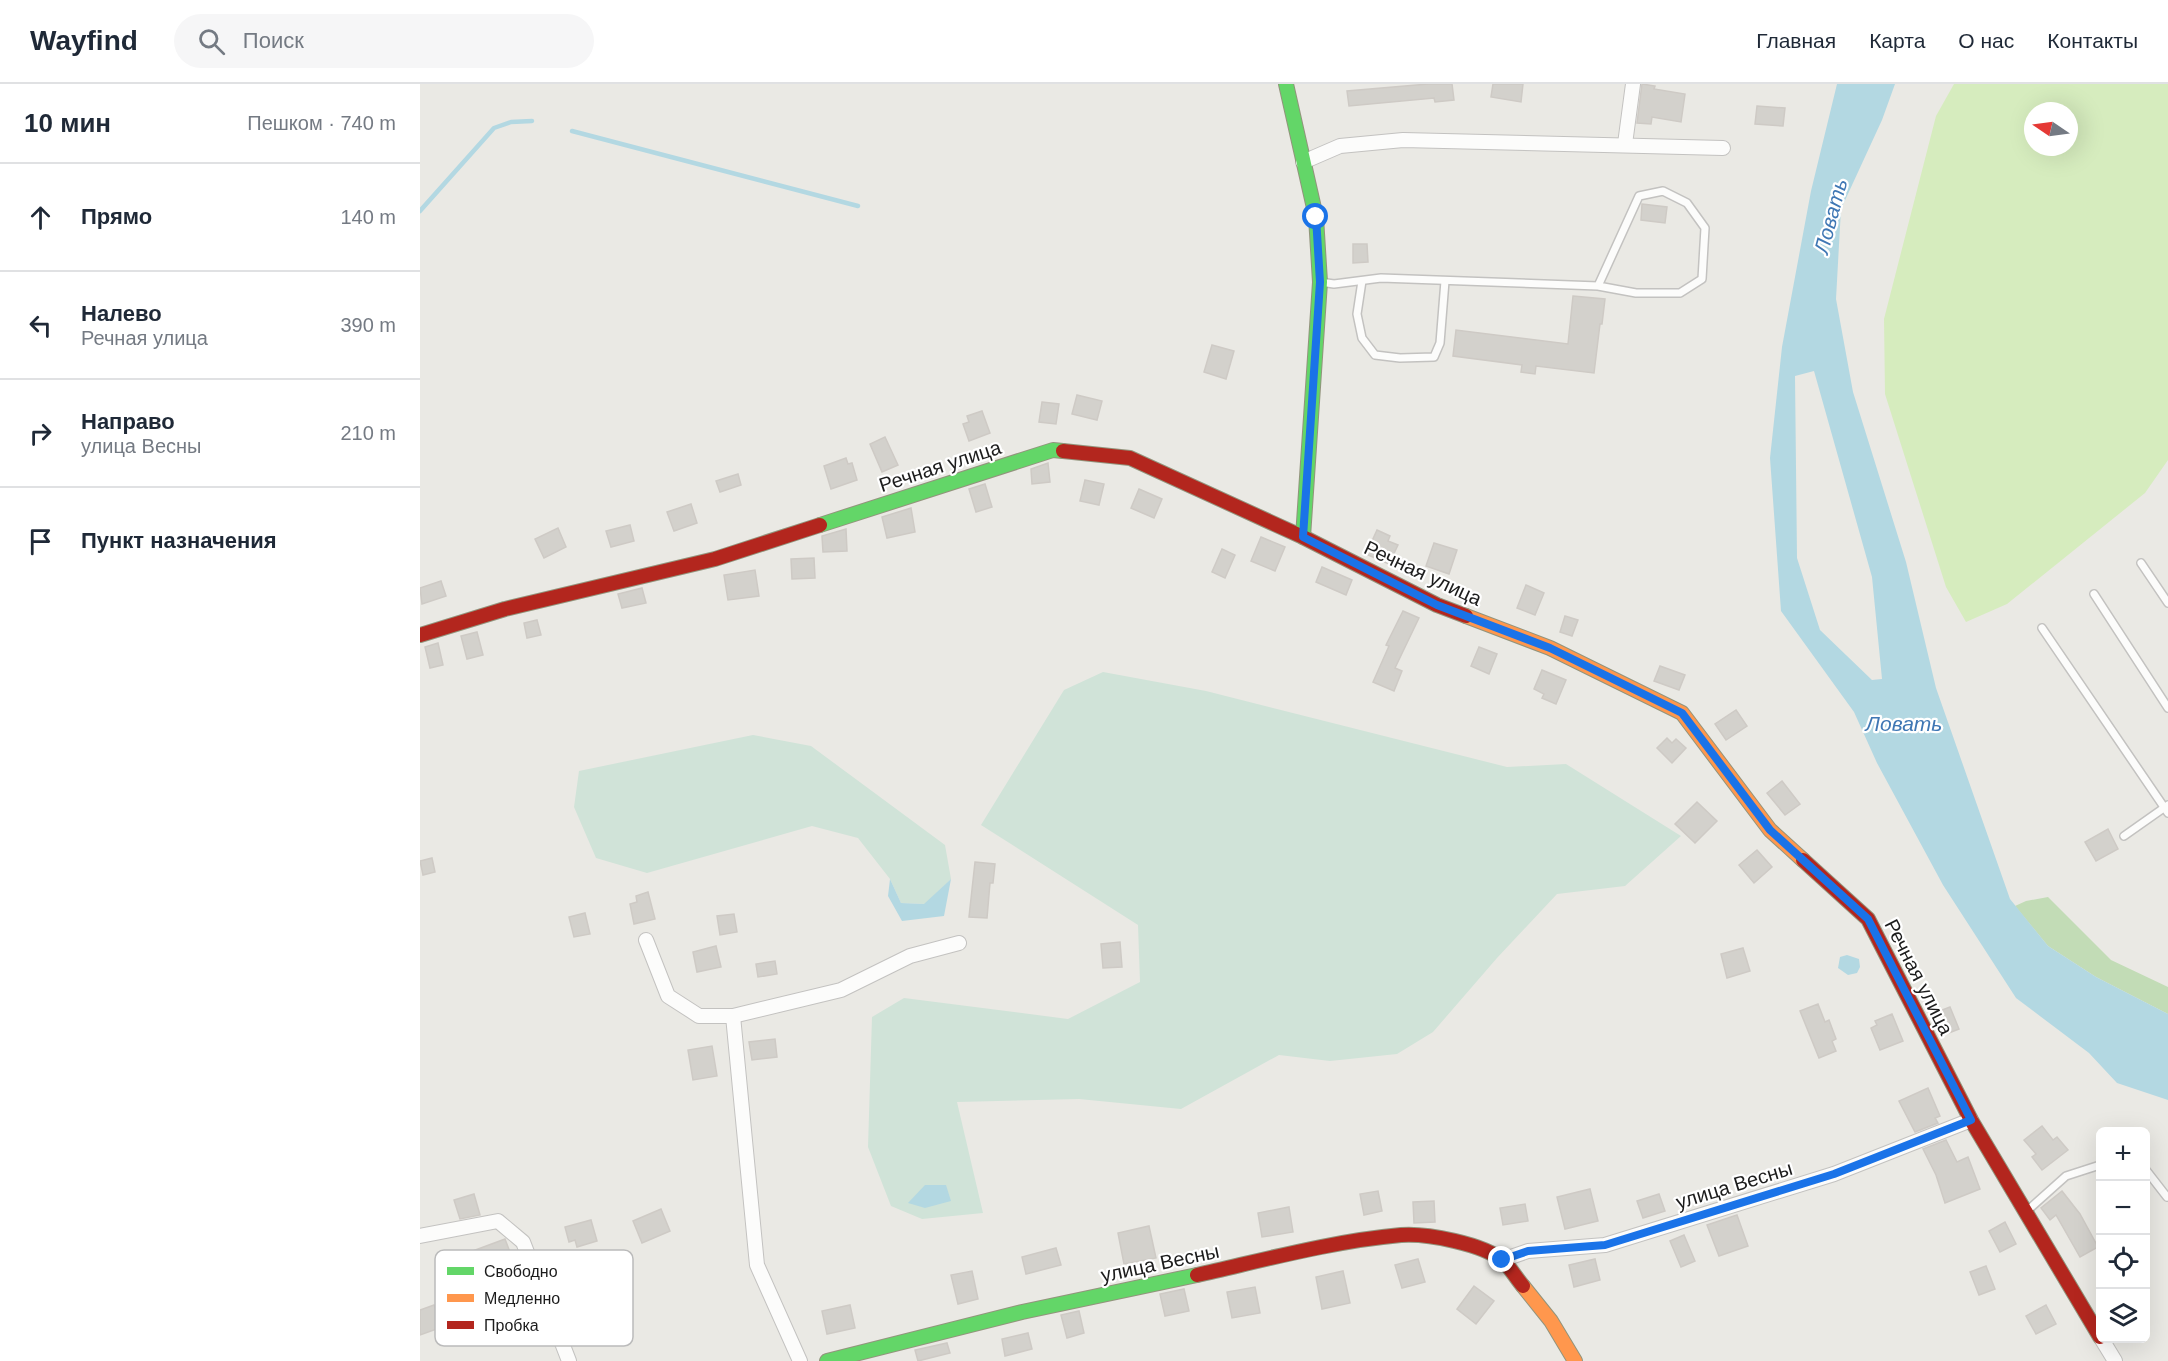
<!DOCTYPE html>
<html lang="ru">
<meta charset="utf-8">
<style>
body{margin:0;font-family:Helvetica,sans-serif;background:#f6f6f7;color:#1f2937}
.controls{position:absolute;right:18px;bottom:18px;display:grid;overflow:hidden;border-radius:9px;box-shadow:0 6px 24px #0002}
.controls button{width:54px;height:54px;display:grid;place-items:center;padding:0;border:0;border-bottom:2px solid #e0e1e3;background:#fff;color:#1f2937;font:30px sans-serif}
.compass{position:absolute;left:1604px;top:18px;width:54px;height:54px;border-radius:50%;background:#fff;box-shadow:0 6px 24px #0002;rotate:283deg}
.stop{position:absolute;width:18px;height:18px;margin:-14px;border:4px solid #1a73e8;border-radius:50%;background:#fff}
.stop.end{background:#1a73e8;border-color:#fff;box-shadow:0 2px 6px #0008}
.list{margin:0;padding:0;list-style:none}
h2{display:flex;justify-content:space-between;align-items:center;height:78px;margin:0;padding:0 24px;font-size:26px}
h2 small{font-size:20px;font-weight:400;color:#747a83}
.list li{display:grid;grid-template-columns:39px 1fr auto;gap:18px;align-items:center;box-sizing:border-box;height:108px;padding:0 24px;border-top:2px solid #e0e1e3}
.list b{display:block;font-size:22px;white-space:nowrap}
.list p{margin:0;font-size:20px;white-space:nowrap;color:#747a83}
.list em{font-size:20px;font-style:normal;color:#747a83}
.icon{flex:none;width:33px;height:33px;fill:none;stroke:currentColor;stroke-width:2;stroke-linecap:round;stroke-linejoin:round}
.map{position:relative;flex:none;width:1748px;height:1277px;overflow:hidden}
header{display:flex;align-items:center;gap:36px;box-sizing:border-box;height:84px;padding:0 30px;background:#fff;border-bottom:2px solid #e0e1e3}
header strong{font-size:28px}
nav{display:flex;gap:33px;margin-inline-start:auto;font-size:21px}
.search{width:420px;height:54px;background:#f6f6f7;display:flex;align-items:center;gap:15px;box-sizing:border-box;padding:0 21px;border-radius:33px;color:#747a83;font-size:22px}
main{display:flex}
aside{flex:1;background:#fff}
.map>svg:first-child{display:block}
</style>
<header>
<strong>Wayfind</strong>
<div class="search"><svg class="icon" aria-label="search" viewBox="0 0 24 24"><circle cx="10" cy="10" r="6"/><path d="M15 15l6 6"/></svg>Поиск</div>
<nav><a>Главная</a><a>Карта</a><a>О нас</a><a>Контакты</a></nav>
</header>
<main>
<aside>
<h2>10 мин<small>Пешком · 740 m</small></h2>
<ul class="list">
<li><svg class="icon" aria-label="ahead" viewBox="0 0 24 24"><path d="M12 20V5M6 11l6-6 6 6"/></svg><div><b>Прямо</b></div><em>140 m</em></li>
<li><svg class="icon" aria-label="left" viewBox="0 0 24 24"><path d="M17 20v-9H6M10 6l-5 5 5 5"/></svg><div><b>Налево</b><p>Речная улица</p></div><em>390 m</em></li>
<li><svg class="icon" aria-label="right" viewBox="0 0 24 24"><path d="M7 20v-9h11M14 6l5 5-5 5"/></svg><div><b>Направо</b><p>улица Весны</p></div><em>210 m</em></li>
<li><svg class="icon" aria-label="arrive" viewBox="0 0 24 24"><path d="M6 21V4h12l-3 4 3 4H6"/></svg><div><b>Пункт назначения</b></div></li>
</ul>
</aside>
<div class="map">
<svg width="1748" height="1277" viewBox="0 0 1748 1277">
<rect width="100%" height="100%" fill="#eae9e4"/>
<path fill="#d6ecbe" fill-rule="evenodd" d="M1534,0h214v376l-23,33 -138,111 -41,18 -20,-35 -61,-193 -1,-75 52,-203zM1613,27h36v36h-36z"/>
<polygon fill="#c2dcb6" points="1628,813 1691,876 1748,903 1748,930 1676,893 1628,862 1595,822 1606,817"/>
<g fill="#d0e3d8">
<polygon points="683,588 786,607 1087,683 1146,680 1261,752 1205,802 1137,810 1077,874 1013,948 977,970 910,977 859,971 761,1025 659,1015 537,1018 563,1129 502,1135 471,1122 448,1063 452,933 484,914 648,935 720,898 718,841 561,741 644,606"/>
<polygon points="333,651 391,662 525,761 531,795 505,820 481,819 470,795 438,754 392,742 227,789 176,774 154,723 159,687"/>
</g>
<g fill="#b3d8e2" fill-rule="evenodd">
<path d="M1417,0h58l-13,36 -41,89 -5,90 17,93 53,170 30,126 74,211 38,47 48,31 72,37v86l-51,-17 -28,-30 -73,-55 -73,-113 -66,-122 -23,-51 -73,-101 -11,-153 12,-111 29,-156zM1394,287l58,206 10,102 -10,1 -52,-50 -23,-72 -2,-182z"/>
<polygon points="470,795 481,819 504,820 531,795 524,832 482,837 468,812"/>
<polygon points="1427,871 1439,875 1440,883 1437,889 1428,891 1418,884 1420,873"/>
<polygon points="505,1101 526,1101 531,1117 505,1124 488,1119"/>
</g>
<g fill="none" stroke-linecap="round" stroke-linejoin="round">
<g stroke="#b3d8e2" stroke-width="4.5">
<polyline points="152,47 438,122"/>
<polyline points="0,127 74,44 91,38 112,37"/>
</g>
</g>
<g fill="#d3d1cc" stroke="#cecac5" stroke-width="1.5">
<polygon points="1008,0 1032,0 1034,16 1015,18 1014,14 929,22 927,7"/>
<polygon points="1073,0 1103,0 1101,18 1071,13"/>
<polygon points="1222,0 1235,2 1234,5 1265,10 1261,38 1232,33 1231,40 1217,39"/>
<polygon points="1337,22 1365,24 1363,42 1335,40"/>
<polygon points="1222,120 1247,123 1245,139 1221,136"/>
<polygon points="933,160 947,160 948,178 933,179"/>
<polygon points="1153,212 1185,215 1182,240 1180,240 1174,289 1116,282 1115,290 1101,288 1102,281 1033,272 1036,246 1148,260"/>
<polygon points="792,261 814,267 806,295 784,288"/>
<polygon points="657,311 682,317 677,336 652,330"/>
<polygon points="622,318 639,320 636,340 619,338"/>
<polygon points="562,327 570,349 549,357 543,340 549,338 547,332"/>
<polygon points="465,353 478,381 462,388 450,360"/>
<polygon points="426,374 428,380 432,379 437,396 411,405 404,382"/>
<polygon points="628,379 630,398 612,400 611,385"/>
<polygon points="318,390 321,401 300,408 296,397"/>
<polygon points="665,396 684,400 679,421 660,417"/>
<polygon points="565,400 572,423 556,428 549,405"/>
<polygon points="719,405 742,415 734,434 711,424"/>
<polygon points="271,420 277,439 254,447 247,428"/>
<polygon points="491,424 495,448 467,454 462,433"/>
<polygon points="210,441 214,457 191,463 186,447"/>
<polygon points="138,444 146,463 124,474 115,455"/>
<polygon points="426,445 427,467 403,468 402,452"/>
<polygon points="957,446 970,452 968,457 978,461 969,480 946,470"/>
<polygon points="841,453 865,463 855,487 831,477"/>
<polygon points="1014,459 1037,466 1029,490 1006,482"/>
<polygon points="802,465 815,471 805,494 792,488"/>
<polygon points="394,474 395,494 372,495 371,475"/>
<polygon points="902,483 932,496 926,511 896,498"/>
<polygon points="335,486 339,512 308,516 304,491"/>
<polygon points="21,497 26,512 2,520 0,504"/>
<polygon points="1106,501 1124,509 1115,531 1097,524"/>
<polygon points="222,504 226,519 202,524 198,510"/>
<polygon points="983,527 999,534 975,584 982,587 974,607 953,598 969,562 966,561"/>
<polygon points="1145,532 1158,536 1152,552 1140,548"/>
<polygon points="117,536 121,551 107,554 104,539"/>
<polygon points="57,548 63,571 47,575 41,552"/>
<polygon points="18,559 23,581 10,584 5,563"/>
<polygon points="1059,563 1077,570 1069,590 1051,582"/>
<polygon points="1240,582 1265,591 1259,606 1234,597"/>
<polygon points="1122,586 1146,596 1136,620 1122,614 1124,610 1114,605"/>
<polygon points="1316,626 1327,642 1306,656 1295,640"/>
<polygon points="1247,654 1252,659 1256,655 1266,664 1252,679 1237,664"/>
<polygon points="1362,697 1380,720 1365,731 1347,709"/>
<polygon points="1277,718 1297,737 1275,759 1255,740"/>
<polygon points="1688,745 1698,765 1676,777 1665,758"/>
<polygon points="1337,766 1352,783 1334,799 1319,781"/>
<polygon points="12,774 15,788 3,791 0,777"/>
<polygon points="555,778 575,780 573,799 570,799 567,834 549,833"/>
<polygon points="228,808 235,835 214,840 210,820 217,818 216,812"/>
<polygon points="165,829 170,850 154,853 149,833"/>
<polygon points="314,830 317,848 300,851 297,832"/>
<polygon points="700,858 702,883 683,884 681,860"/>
<polygon points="296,862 301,883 277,888 273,868"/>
<polygon points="1323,864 1330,887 1307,894 1301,870"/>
<polygon points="355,877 357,890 338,893 336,880"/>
<polygon points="1398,920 1405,938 1409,936 1416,955 1412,957 1416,967 1399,974 1380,927"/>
<polygon points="1530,923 1539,945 1521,952 1512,930"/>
<polygon points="1472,930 1483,957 1460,966 1451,944 1457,941 1455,937"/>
<polygon points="355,955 357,973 332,976 329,958"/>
<polygon points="292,962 297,992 273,996 268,966"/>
<polygon points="1508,1004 1520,1032 1515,1034 1518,1039 1495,1048 1479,1017"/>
<polygon points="1622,1042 1633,1056 1637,1053 1648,1066 1622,1086 1612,1073 1616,1070 1604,1056"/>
<polygon points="1526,1056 1537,1078 1548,1073 1560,1105 1525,1119 1516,1091 1503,1065"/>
<polygon points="1170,1105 1178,1137 1145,1145 1137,1113"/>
<polygon points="958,1107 962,1127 944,1131 940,1110"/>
<polygon points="1642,1107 1660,1130 1678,1163 1660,1173 1636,1131 1630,1136 1621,1124"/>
<polygon points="54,1110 60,1131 40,1135 34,1116"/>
<polygon points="1239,1110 1245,1127 1223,1134 1217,1117"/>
<polygon points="1014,1117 1015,1138 994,1139 993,1118"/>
<polygon points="1105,1120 1108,1137 1083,1141 1080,1124"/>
<polygon points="869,1123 873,1148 842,1153 838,1129"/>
<polygon points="241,1125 250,1147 222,1159 213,1137"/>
<polygon points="1317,1131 1328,1162 1299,1172 1287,1141"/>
<polygon points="171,1136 177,1157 157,1163 155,1156 149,1158 145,1143"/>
<polygon points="1585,1138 1596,1160 1580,1168 1569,1147"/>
<polygon points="729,1142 736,1174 704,1180 698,1149"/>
<polygon points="1264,1151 1275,1177 1261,1183 1250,1157"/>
<polygon points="85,1155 93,1176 85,1179 97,1212 56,1227 48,1205 62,1200 50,1168"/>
<polygon points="636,1164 641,1181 606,1190 602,1173"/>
<polygon points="998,1175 1005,1198 982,1204 975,1181"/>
<polygon points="1175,1175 1180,1196 1154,1203 1149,1181"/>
<polygon points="1566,1182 1575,1205 1559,1211 1550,1188"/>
<polygon points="552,1187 558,1215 538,1220 531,1191"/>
<polygon points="923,1187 930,1219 902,1225 896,1193"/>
<polygon points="1054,1202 1074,1217 1056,1240 1037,1225"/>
<polygon points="835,1203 840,1229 812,1234 807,1208"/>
<polygon points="764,1205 769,1227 745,1232 740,1210"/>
<polygon points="14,1221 22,1243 0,1251 0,1226"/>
<polygon points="430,1221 435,1244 407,1250 402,1227"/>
<polygon points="1626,1221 1636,1240 1616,1250 1606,1232"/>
<polygon points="659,1227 664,1249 647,1254 641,1231"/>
<polygon points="608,1249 612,1265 585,1272 582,1255"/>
<polygon points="527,1259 530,1269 498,1277 495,1266"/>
</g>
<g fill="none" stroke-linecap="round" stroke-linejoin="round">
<g stroke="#c3c2c0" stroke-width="10">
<g id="lane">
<polyline points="942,197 937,230 942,254 955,271 980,274 1014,273 1020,259 1025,197"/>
<polyline points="900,198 914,200 961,194 1178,202 1216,209 1260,209 1282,195 1285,144 1267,119 1243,107 1219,112 1178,202"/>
<polyline points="1721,479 1748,519"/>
<polyline points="1674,510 1748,624"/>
<polyline points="1622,544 1748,729"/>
<polyline points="1704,752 1748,721"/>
<polyline points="1726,1086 1747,1113"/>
<polyline points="1608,1126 1646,1092 1680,1081"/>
</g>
</g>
<g stroke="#c3c2c0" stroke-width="16">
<g id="street">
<polyline points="1205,60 1213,0"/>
<polyline points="883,78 920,62 983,56 1303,64"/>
<polyline points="226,856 248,912 279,932 313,932 421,906 490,872 539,859"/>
<polyline points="313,932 337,1181 380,1277"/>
<polyline points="0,1152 78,1137 103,1158 149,1277"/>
<polyline points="1082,1176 1108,1167 1185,1161 1414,1090 1551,1036"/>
<polyline points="1681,1254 1695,1277"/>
</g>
</g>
<g stroke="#92947c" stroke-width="16">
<g id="fast">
<polyline points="866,0 896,133 900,198 883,453"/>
<polyline points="400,441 633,366 643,367"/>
<polyline points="407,1277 602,1228 777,1191"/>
</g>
</g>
<g stroke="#92947c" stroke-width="16">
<g id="slow">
<polyline points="1046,532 1130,564 1262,629 1350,746 1383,776"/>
<polyline points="1103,1202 1131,1237 1155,1277"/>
</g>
</g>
<g stroke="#92947c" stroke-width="16">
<g id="jam">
<polyline points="643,367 710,374 883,453 1017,521 1046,532"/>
<polyline points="0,551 85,525 295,475 400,441"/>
<polyline points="1383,776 1448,835 1551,1036 1680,1253"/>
<path d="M777,1191c67,-15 136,-34 204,-40 25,-2 83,9 102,26 7,6 13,17 20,25"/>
</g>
</g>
<use href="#lane" stroke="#fcfcfb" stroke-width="7"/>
<use href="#street" stroke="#fcfcfb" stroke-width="14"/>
<use href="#fast" stroke="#63d668" stroke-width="14"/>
<use href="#slow" stroke="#ff974d" stroke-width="14"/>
<use href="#jam" stroke="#b3261e" stroke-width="14"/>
</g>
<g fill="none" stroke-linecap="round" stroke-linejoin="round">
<polyline stroke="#1a73e8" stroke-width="8" points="896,133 900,198 883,453 1017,521 1130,564 1262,629 1350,746 1448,835 1551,1036 1414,1090 1185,1161 1108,1167 1082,1176"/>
</g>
<g text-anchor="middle" stroke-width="4.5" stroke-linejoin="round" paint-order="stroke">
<g font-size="20" fill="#1c1c1c" stroke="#fff">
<text transform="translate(520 382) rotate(-18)" y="7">Речная улица</text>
<text transform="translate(1003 489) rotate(25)" y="7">Речная улица</text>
<text transform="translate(1499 893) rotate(63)" y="7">Речная улица</text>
<text transform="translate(1314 1101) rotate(-17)" y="7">улица Весны</text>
<text transform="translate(740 1179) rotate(-12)" y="7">улица Весны</text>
</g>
<g font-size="21" font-style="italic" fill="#3f77b4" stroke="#fff">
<text transform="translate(1411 132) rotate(-75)" y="7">Ловать</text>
<text x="1484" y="647">Ловать</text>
</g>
</g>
<rect x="15" y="1166" width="198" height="96" rx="9" fill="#fff" stroke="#bbb" stroke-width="1.5"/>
<rect x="27" y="1183" width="27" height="8" fill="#63d668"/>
<rect x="27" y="1210" width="27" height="8" fill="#ff974d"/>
<rect x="27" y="1237" width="27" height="8" fill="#b3261e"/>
<g font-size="16" fill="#1c1c1c">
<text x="64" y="1193">Свободно</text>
<text x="64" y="1220">Медленно</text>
<text x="64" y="1247">Пробка</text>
</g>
</svg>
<div class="controls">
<button>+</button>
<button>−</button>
<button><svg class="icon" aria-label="locate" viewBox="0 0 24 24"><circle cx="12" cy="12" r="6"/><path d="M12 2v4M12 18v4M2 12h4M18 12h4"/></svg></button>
<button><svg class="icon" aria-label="layers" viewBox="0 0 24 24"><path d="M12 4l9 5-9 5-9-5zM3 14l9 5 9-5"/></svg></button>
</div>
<svg class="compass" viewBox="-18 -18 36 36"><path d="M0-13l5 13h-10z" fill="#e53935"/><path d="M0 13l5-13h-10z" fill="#747a83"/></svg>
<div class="stop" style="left:896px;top:133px"></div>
<div class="stop end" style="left:1082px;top:1176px"></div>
</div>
</main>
